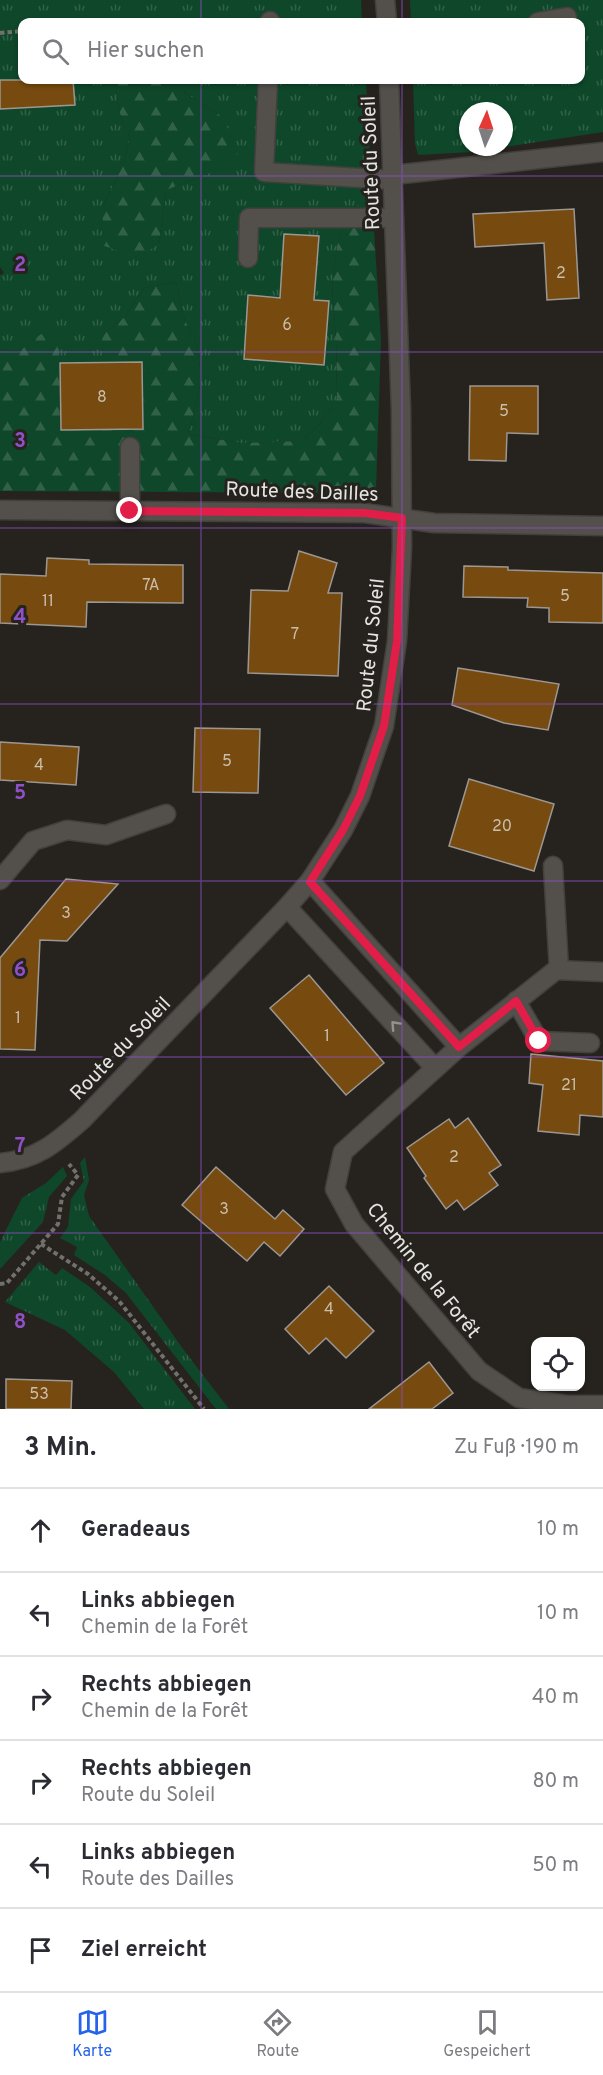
<!DOCTYPE html>
<html lang="de">
<meta charset="utf-8">
<style>
body{margin:0;font-family:Overpass,sans-serif;background:#f2f2f3;color:#2b2b33}
.controls{position:absolute;right:18px;bottom:18px;display:grid;overflow:hidden;border-radius:12px;box-shadow:0 2px 4px #0004}
.controls button{width:54px;height:54px;display:grid;place-items:center;padding:0;border:0;border-bottom:2px solid #e1e1e2;background:#fff;color:#2b2b33;font:30px sans-serif}
.compass{position:absolute;left:459px;top:102px;width:54px;height:54px;border-radius:50%;background:#fff;box-shadow:0 2px 4px #0004;rotate:3deg}
.stop{position:absolute;width:18px;height:18px;margin:-14px;border:4px solid #e11d48;border-radius:50%;background:#fff}
.stop.end{background:#e11d48;border-color:#fff;box-shadow:0 2px 6px #0008}
.list{margin:0;padding:0;list-style:none}
h2{display:flex;justify-content:space-between;align-items:center;height:78px;margin:0;padding:0 24px;font-size:26px}
h2 small{font-size:20px;font-weight:400;color:#7c7c81}
.list li{display:grid;grid-template-columns:39px 1fr auto;gap:18px;align-items:center;box-sizing:border-box;height:84px;padding:0 24px;border-top:2px solid #e1e1e2}
.list b{display:block;font-size:22px;white-space:nowrap}
.list p{margin:0;font-size:20px;white-space:nowrap;color:#7c7c81}
.list em{font-size:20px;font-style:normal;color:#7c7c81}
.icon{flex:none;width:33px;height:33px;fill:none;stroke:currentColor;stroke-width:2;stroke-linecap:round;stroke-linejoin:round}
.map{position:relative;flex:none;width:603px;height:1409px;overflow:hidden}
.search{position:absolute;background:#fff;box-shadow:0 2px 4px #0004;left:18px;right:18px;top:18px;height:66px;display:flex;align-items:center;gap:15px;box-sizing:border-box;padding:0 21px;border-radius:12px;color:#7c7c81;font-size:22px}
.sheet{height:582px;background:#fff}
nav{display:flex;justify-content:space-around;align-items:center;box-sizing:border-box;height:84px;border-top:2px solid #e1e1e2;background:#fff;font-size:16px;color:#7c7c81}
nav a{display:grid;justify-items:center;gap:3px}
nav .on{color:#2563eb}
.map>svg:first-child{display:block}
</style>
<div class="map">
<svg width="603" height="1409" viewBox="0 0 603 1409">
<defs>
<pattern id="grass-tufts" width="24" height="20" patternUnits="userSpaceOnUse" patternTransform="scale(1.5)"><rect width="24" height="20" fill="#0e4729"/><path d="M3 7l-1-3M5 7V3M7 7l1-3M15 17l-1-3M17 17v-4M19 17l1-3" fill="none" stroke="#316148"/></pattern>
<pattern id="forest-firs" width="22" height="20" patternUnits="userSpaceOnUse" patternTransform="scale(1.5)"><rect width="22" height="20" fill="#0e4729"/><path d="M5 1l3.5 6h-7zM16 11l3.5 6h-7z" fill="#316148"/></pattern>
</defs>
<rect width="100%" height="100%" fill="#26231f"/>
<g fill="url(#grass-tufts)" fill-rule="evenodd">
<polygon points="0,0 361,0 362,22 22,22 22,80 115,80 119,111 130,139 123,165 103,206 159,244 166,190 208,174 223,117 185,93 179,80 366,80 372,199 349,209 337,246 332,286 336,338 337,398 321,423 301,441 240,443 189,434 202,377 195,338 185,321 176,282 144,288 125,317 102,335 144,361 144,429 60,430 60,363 49,329 18,352 0,350 0,275 4,273 0,267"/>
<path d="M410,0h193v132l-132,20 -53,3 -3,-11 -2,-64h167v-58h-169zM468,111h36v36h-36z"/>
<polygon points="85,1157 89,1180 84,1195 89,1216 183,1349 229,1409 216,1409 126,1293 105,1275 74,1255 77,1247 60,1238 68,1227 71,1199 84,1181 80,1163"/>
<polygon points="63,1167 67,1176 49,1197 43,1222 0,1269 0,1242 22,1198 46,1183"/>
<polygon points="39,1262 56,1275 62,1268 90,1287 129,1323 195,1409 144,1409 114,1372 65,1330 5,1302"/>
</g>
<g fill="url(#forest-firs)">
<polygon points="115,80 179,80 185,93 223,117 238,154 208,174 166,190 159,244 137,258 102,245 103,206 123,165 130,139 119,111"/>
<polygon points="372,199 381,340 376,489 354,493 0,491 0,350 18,352 49,328 59,345 60,430 143,429 144,361 106,361 102,355 102,335 125,317 144,288 176,282 185,321 195,338 202,377 189,434 240,443 301,441 321,423 337,398 336,338 332,286 337,246 349,209"/>
</g>
<g fill="#774a0f" stroke="#9c9792" stroke-width="1.5">
<polygon points="0,80 73,80 75,105 0,109"/>
<polygon points="574,209 579,298 547,300 544,243 475,247 473,214"/>
<polygon points="284,234 319,236 314,300 329,301 324,365 244,359 248,295 280,298"/>
<polygon points="142,362 143,429 61,430 60,363"/>
<polygon points="470,386 538,386 538,434 507,433 506,461 469,460"/>
<polygon points="299,551 337,563 328,593 342,593 338,676 248,673 251,590 288,591"/>
<polygon points="47,558 89,560 89,564 183,565 183,603 87,602 86,627 0,623 0,574 46,576"/>
<polygon points="464,566 508,567 508,570 603,573 603,623 549,622 549,608 527,607 528,598 463,597"/>
<polygon points="458,668 559,684 548,730 504,723 452,705"/>
<polygon points="195,728 260,729 258,793 193,792"/>
<polygon points="0,742 79,747 76,785 0,780"/>
<polygon points="469,779 554,804 534,871 449,846"/>
<polygon points="66,879 118,884 67,941 40,940 35,1050 0,1049 0,958"/>
<polygon points="309,975 384,1063 346,1095 270,1008"/>
<polygon points="531,1054 603,1061 603,1117 580,1115 579,1135 538,1131 543,1085 529,1083"/>
<polygon points="468,1118 501,1165 489,1173 498,1185 464,1210 457,1200 446,1209 424,1178 426,1176 407,1148 449,1119 455,1128"/>
<polygon points="216,1167 275,1219 283,1210 304,1229 280,1256 264,1242 247,1261 182,1205"/>
<polygon points="329,1286 374,1331 346,1358 326,1338 309,1354 285,1329"/>
<polygon points="429,1362 453,1393 432,1409 369,1409"/>
<polygon points="6,1379 72,1381 71,1409 6,1409"/>
</g>
<g fill="none" stroke-linecap="round" stroke-linejoin="round">
<g stroke="#42403d" stroke-width="21">
<g id="minor">
<polyline points="385,0 387,22"/>
<polyline points="270,22 270,21"/>
<polyline points="538,22 567,17"/>
<polyline points="268,80 264,172 393,180"/>
<polyline points="393,175 603,152"/>
<polyline points="248,258 249,218 394,218"/>
<polyline points="0,510 365,513 434,523 603,526"/>
<polyline points="130,511 130,447"/>
<polyline points="553,866 559,970"/>
<polyline points="0,880 33,841 67,830 106,835 166,814"/>
<polyline points="310,881 459,1047"/>
<polyline points="287,907 435,1068"/>
<polyline points="603,972 556,970 459,1047 343,1152 335,1189 354,1224 479,1371 519,1398 567,1405 603,1405"/>
<polyline points="516,1001 539,1041 590,1043"/>
<path d="M0,1163c36,-3 56,-20 82,-43l205,-213 23,-26 33,-51 17,-34 24,-70 13,-85 5,-93 -1,-138 -12,-330"/>
</g>
</g>
<g stroke="#72706c" stroke-width="4" stroke-dasharray="4.5 3" stroke-linecap="butt">
<polyline points="0,33 22,31"/>
<polyline points="41,1244 88,1274 119,1301 204,1409"/>
<polyline points="0,1284 7,1283 58,1224 62,1197 78,1175 69,1164"/>
</g>
<use href="#minor" stroke="#534f4b" stroke-width="18"/>
</g>
<defs><path id="oneway-chevron" d="M-2-3.5L2.5 0L-2 3.5" fill="none" stroke-width="1.6" stroke-linecap="round" stroke-linejoin="round" transform="scale(1.5)"/></defs>
<use stroke="#95928e" href="#oneway-chevron" transform="translate(395 1025) rotate(-133)"/>
<g fill="none" stroke-linecap="round" stroke-linejoin="round">
<polyline stroke="#e11d48" stroke-width="8" points="130,511 365,513 402,518 397,641 384,726 360,796 343,830 310,882 459,1047 516,1001 539,1041"/>
</g>
<path fill="none" stroke="#9051c6" stroke-width="1.5" stroke-opacity="0.55" d="M201,0v22M402,0v22M201,80v1329M402,80v1329M0,176h603M0,352h603M0,528h603M0,704h603M0,881h603M0,1057h603M0,1233h603"/>
<g text-anchor="middle" stroke-width="6" stroke-linejoin="round" paint-order="stroke">
<g font-size="16" fill="#cabeac">
<text x="561" y="278">2</text>
<text x="287" y="330">6</text>
<text x="102" y="402">8</text>
<text x="504" y="416">5</text>
<text x="151" y="590">7A</text>
<text x="565" y="601">5</text>
<text x="48" y="606">11</text>
<text x="295" y="639">7</text>
<text x="227" y="766">5</text>
<text x="39" y="770">4</text>
<text x="502" y="831">20</text>
<text x="66" y="918">3</text>
<text x="18" y="1023">1</text>
<text x="327" y="1041">1</text>
<text x="569" y="1090">21</text>
<text x="454" y="1162">2</text>
<text x="224" y="1214">3</text>
<text x="329" y="1314">4</text>
<text x="39" y="1399">53</text>
</g>
<g font-size="20" fill="#e5e4e1" stroke="#26231f">
<text transform="translate(370 163) rotate(-92)" y="7">Route du Soleil</text>
<text transform="translate(302 491) rotate(2)" y="7">Route des Dailles</text>
<text transform="translate(370 645) rotate(-84)" y="7">Route du Soleil</text>
<text transform="translate(120 1048) rotate(-46)" y="7">Route du Soleil</text>
<text transform="translate(424 1270) rotate(51)" y="7">Chemin de la Forêt</text>
</g>
</g>
<g font-size="20" text-anchor="middle" font-weight="bold" fill="#9051c6" stroke="#26231f" stroke-width="6" stroke-linejoin="round" paint-order="stroke">
<text x="20" y="271">2</text>
<text x="20" y="447">3</text>
<text x="20" y="623">4</text>
<text x="20" y="799">5</text>
<text x="20" y="976">6</text>
<text x="20" y="1152">7</text>
<text x="20" y="1328">8</text>
</g>
</svg>
<div class="controls">
<button><svg class="icon" aria-label="locate" viewBox="0 0 24 24"><circle cx="12" cy="12" r="6"/><path d="M12 2v4M12 18v4M2 12h4M18 12h4"/></svg></button>
</div>
<svg class="compass" viewBox="-18 -18 36 36"><path d="M0-13l5 13h-10z" fill="#e53935"/><path d="M0 13l5-13h-10z" fill="#7c7c81"/></svg>
<div class="stop" style="left:539px;top:1041px"></div>
<div class="stop end" style="left:130px;top:511px"></div>
<div class="search"><svg class="icon" aria-label="search" viewBox="0 0 24 24"><circle cx="10" cy="10" r="6"/><path d="M15 15l6 6"/></svg>Hier suchen</div>
</div>
<section class="sheet">
<h2>3 Min.<small>Zu Fuß · 190 m</small></h2>
<ul class="list">
<li><svg class="icon" aria-label="ahead" viewBox="0 0 24 24"><path d="M12 20V5M6 11l6-6 6 6"/></svg><div><b>Geradeaus</b></div><em>10 m</em></li>
<li><svg class="icon" aria-label="left" viewBox="0 0 24 24"><path d="M17 20v-9H6M10 6l-5 5 5 5"/></svg><div><b>Links abbiegen</b><p>Chemin de la Forêt</p></div><em>10 m</em></li>
<li><svg class="icon" aria-label="right" viewBox="0 0 24 24"><path d="M7 20v-9h11M14 6l5 5-5 5"/></svg><div><b>Rechts abbiegen</b><p>Chemin de la Forêt</p></div><em>40 m</em></li>
<li><svg class="icon" aria-label="right" viewBox="0 0 24 24"><path d="M7 20v-9h11M14 6l5 5-5 5"/></svg><div><b>Rechts abbiegen</b><p>Route du Soleil</p></div><em>80 m</em></li>
<li><svg class="icon" aria-label="left" viewBox="0 0 24 24"><path d="M17 20v-9H6M10 6l-5 5 5 5"/></svg><div><b>Links abbiegen</b><p>Route des Dailles</p></div><em>50 m</em></li>
<li><svg class="icon" aria-label="arrive" viewBox="0 0 24 24"><path d="M6 21V4h12l-3 4 3 4H6"/></svg><div><b>Ziel erreicht</b></div></li>
</ul>
</section>
<nav>
<a class="on"><svg class="icon" aria-label="map" viewBox="0 0 24 24"><path d="M3 6l6-2 6 2 6-2v14l-6 2-6-2-6 2zM9 4v14M15 6v14"/></svg>Karte</a>
<a><svg class="icon" aria-label="directions" viewBox="0 0 24 24"><path d="M12 3l9 9-9 9-9-9zM9 14v-3h6M13 9l2 2-2 2"/></svg>Route</a>
<a><svg class="icon" aria-label="saved" viewBox="0 0 24 24"><path d="M7 4h10v16l-5-4-5 4z"/></svg>Gespeichert</a>
</nav>
